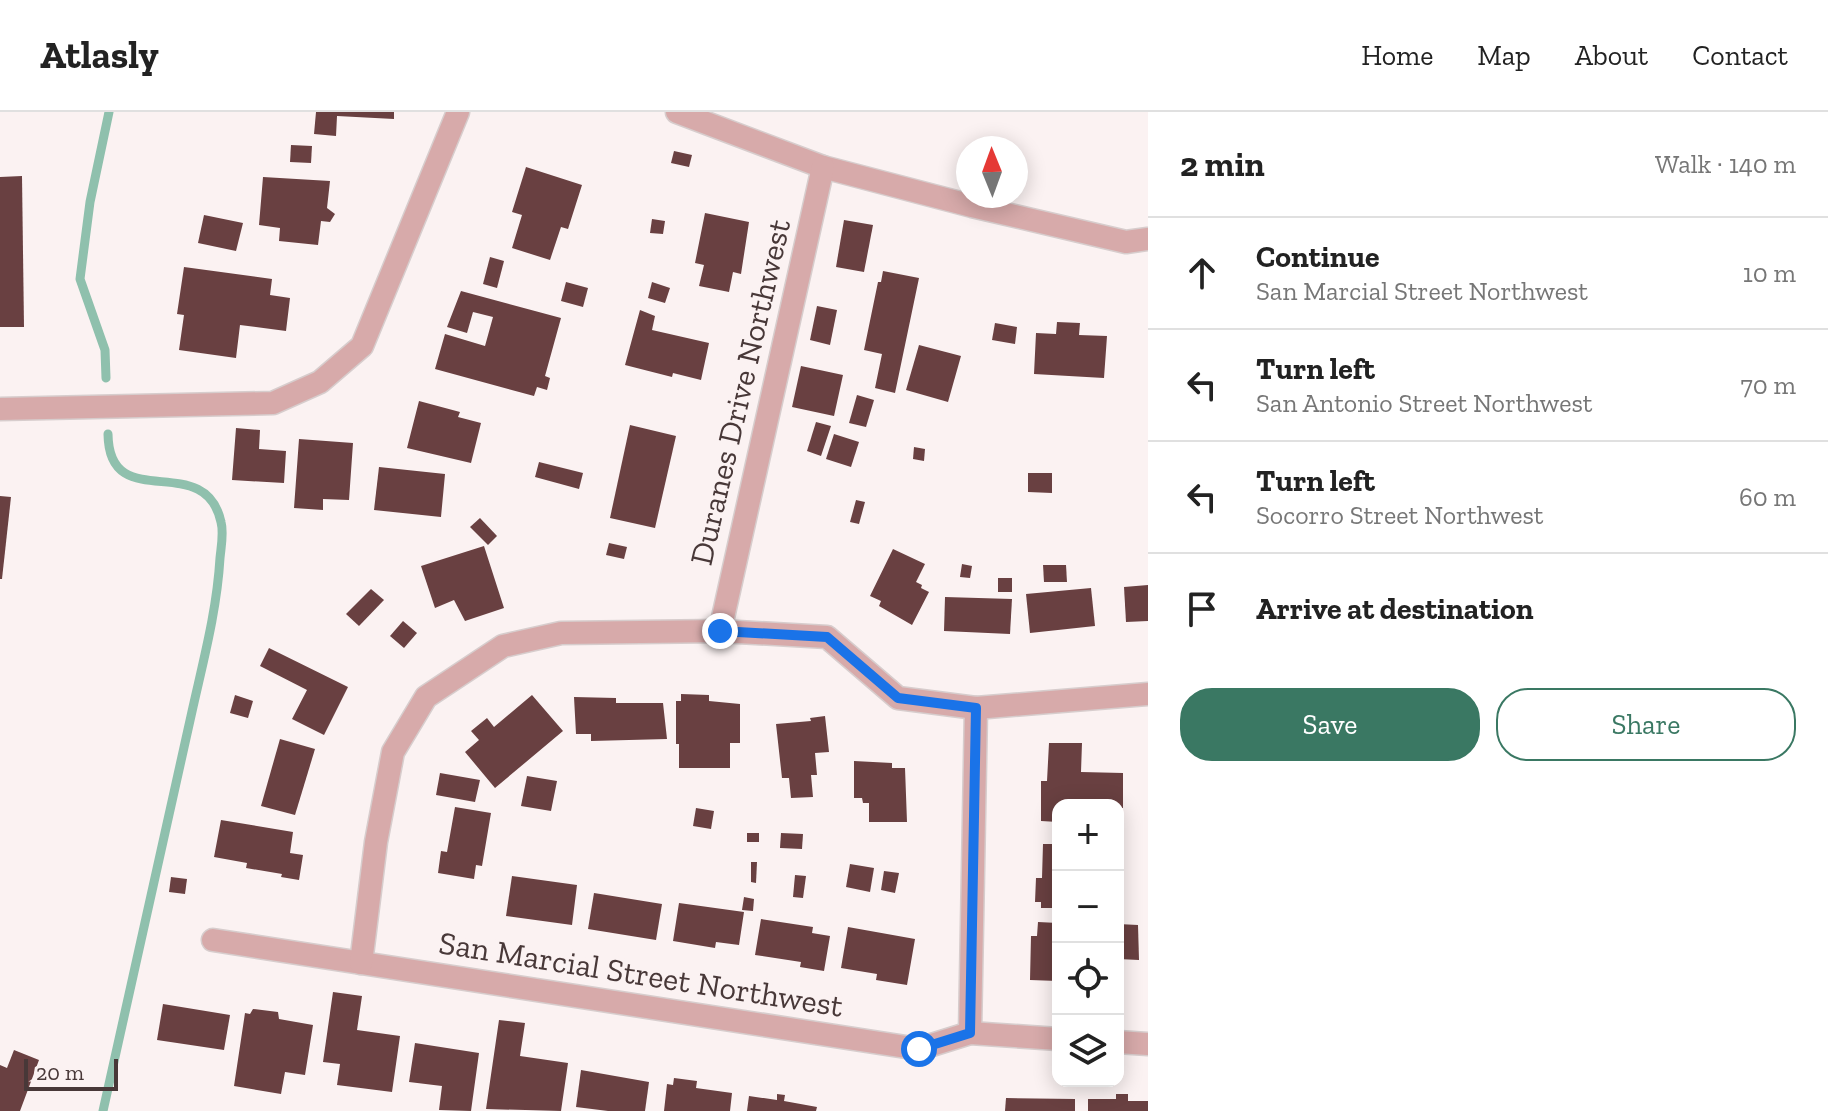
<!DOCTYPE html>
<meta charset="utf-8">
<style>
body{margin:0;font-family:"Zilla Slab",serif;background:#f2f2f2;color:#222}
.controls{position:absolute;right:24px;bottom:24px;display:grid;overflow:hidden;border-radius:16px;box-shadow:0 4px 20px #0003}
.controls button{width:72px;height:72px;display:grid;place-items:center;padding:0;border:0;border-bottom:2px solid #e0e0e0;background:#fff;color:#222;font:40px sans-serif}
.compass{position:absolute;left:956px;top:24px;width:72px;height:72px;border-radius:50%;background:#fff;box-shadow:0 4px 20px #0003;rotate:359deg}
.scale{position:absolute;left:24px;bottom:20px;width:94px;box-sizing:border-box;padding-left:8px;border:4px solid #483838;border-top:0;font-size:22px;line-height:28px;white-space:nowrap;color:#483838;-webkit-text-stroke:6px #fbf2f2;paint-order:stroke}
.stop{position:absolute;width:24px;height:24px;margin:-18px;border:6px solid #1a73e8;border-radius:50%;background:#fff}
.stop.end{background:#1a73e8;border-color:#fff;box-shadow:0 2px 8px #0008}
.list{margin:0;padding:0;list-style:none}
h2{display:flex;justify-content:space-between;align-items:center;height:104px;margin:0;padding:0 32px;font-size:34px}
h2 small{font-size:26px;font-weight:400;color:#767676}
.list li{display:grid;grid-template-columns:52px 1fr auto;gap:24px;align-items:center;box-sizing:border-box;height:112px;padding:0 32px;border-top:2px solid #e0e0e0}
.list b{display:block;font-size:30px;white-space:nowrap}
.list p{margin:0;font-size:26px;white-space:nowrap;color:#767676}
.list em{font-size:26px;font-style:normal;color:#767676}
.actions{display:flex;gap:16px;padding:24px 32px}
.actions a{flex:1;padding:18px 0;border:2px solid #3a7863;border-radius:32px;text-align:center;font-size:28px;color:#3a7863}
.actions .main{background:#3a7863;color:#fff}
.icon{flex:none;width:44px;height:44px;fill:none;stroke:currentColor;stroke-width:2;stroke-linecap:round;stroke-linejoin:round}
.map{position:relative;flex:none;width:1148px;height:999px;overflow:hidden}
header{display:flex;align-items:center;gap:48px;box-sizing:border-box;height:112px;padding:0 40px;background:#fff;border-bottom:2px solid #e0e0e0}
header strong{font-size:38px}
nav{display:flex;gap:44px;margin-inline-start:auto;font-size:28px}
main{display:flex}
aside{flex:1;background:#fff}
.map>svg:first-child{display:block}
</style>
<header>
<strong>Atlasly</strong>
<nav><a>Home</a><a>Map</a><a>About</a><a>Contact</a></nav>
</header>
<main>
<div class="map">
<svg width="1148" height="999" viewBox="0 0 1148 999">
<rect width="100%" height="100%" fill="#fbf2f2"/>
<g fill="none" stroke-linecap="round" stroke-linejoin="round">
<g stroke="#8fc0ad" stroke-width="9">
<polyline points="106,266 105,238 80,167 90,90 109,0"/>
<path d="M103,999c30,-134 60,-269 90,-404 11,-49 24,-98 27,-149 1,-11 4,-25 1,-36 -16,-74 -112,-5 -113,-88"/>
</g>
</g>
<g fill="#694041">
<polygon points="316,0 394,0 394,7 337,4 336,24 314,22"/>
<polygon points="291,33 312,34 311,51 290,50"/>
<polygon points="674,39 692,43 689,55 671,51"/>
<polygon points="526,55 582,73 568,117 561,115 550,148 512,136 522,103 512,100"/>
<polygon points="22,64 24,215 0,215 0,65"/>
<polygon points="263,65 330,69 327,96 335,102 330,110 321,109 318,133 279,129 280,116 259,113"/>
<polygon points="705,101 749,110 741,162 733,160 729,180 699,174 704,153 695,151"/>
<polygon points="204,103 243,111 236,139 198,131"/>
<polygon points="652,107 665,109 663,122 650,121"/>
<polygon points="844,108 873,113 864,160 836,155"/>
<polygon points="490,145 504,149 497,176 483,172"/>
<polygon points="184,155 272,167 270,183 290,186 286,219 240,213 236,246 179,238 184,203 177,202"/>
<polygon points="883,159 919,166 895,281 875,276 882,242 864,238 878,170 881,170"/>
<polygon points="566,170 588,176 583,195 561,189"/>
<polygon points="652,170 670,176 665,191 648,186"/>
<polygon points="461,179 561,206 545,264 550,266 547,278 537,275 534,284 435,257 445,222 485,234 493,205 473,200 467,221 447,215"/>
<polygon points="817,194 837,198 830,233 810,228"/>
<polygon points="640,198 655,204 652,218 709,231 701,268 673,261 672,265 625,253"/>
<polygon points="1057,210 1080,211 1079,223 1107,224 1104,266 1034,262 1036,221 1056,222"/>
<polygon points="995,211 1017,215 1015,232 992,228"/>
<polygon points="919,233 961,244 948,290 906,278"/>
<polygon points="801,254 843,263 834,304 792,295"/>
<polygon points="857,283 874,288 866,315 849,311"/>
<polygon points="419,289 460,300 458,305 481,311 471,351 407,336"/>
<polygon points="816,310 831,314 821,344 807,339"/>
<polygon points="630,313 676,324 655,416 610,406"/>
<polygon points="236,316 260,318 259,337 286,339 284,371 232,368"/>
<polygon points="834,322 859,330 851,355 826,347"/>
<polygon points="299,327 353,331 349,388 323,387 323,398 294,396"/>
<polygon points="914,335 925,337 924,349 913,347"/>
<polygon points="539,350 583,361 579,377 535,365"/>
<polygon points="379,355 445,362 441,405 374,398"/>
<polygon points="1028,361 1052,361 1052,381 1028,380"/>
<polygon points="0,384 11,385 2,467 0,467"/>
<polygon points="856,388 865,390 859,412 850,410"/>
<polygon points="480,406 497,424 488,433 470,415"/>
<polygon points="609,431 627,435 624,447 606,443"/>
<polygon points="484,434 504,496 465,509 454,488 435,496 421,454"/>
<polygon points="893,437 925,452 916,470 922,473 921,476 929,480 912,513 879,494 881,489 870,484"/>
<polygon points="962,452 972,454 970,466 960,465"/>
<polygon points="1043,453 1066,453 1067,470 1044,470"/>
<rect x="998" y="466" width="14" height="14"/>
<polygon points="1148,473 1148,509 1126,510 1124,475"/>
<polygon points="1091,476 1095,514 1030,521 1026,482"/>
<polygon points="371,477 384,488 359,514 346,502"/>
<polygon points="945,485 1012,487 1010,522 944,519"/>
<polygon points="403,509 417,521 404,536 390,524"/>
<polygon points="269,536 348,575 324,623 292,607 307,578 260,554"/>
<polygon points="681,582 709,583 709,589 740,592 740,631 730,631 730,656 679,656 679,632 676,632 676,589 681,589"/>
<polygon points="235,583 253,589 248,606 230,601"/>
<polygon points="532,583 563,619 495,676 465,640 479,628 471,619 487,606 494,615"/>
<polygon points="574,585 616,586 616,591 663,591 667,627 591,629 591,622 576,622"/>
<polygon points="825,604 829,640 815,641 817,663 811,663 813,685 791,686 789,666 782,666 776,612 811,609 810,606"/>
<polygon points="280,627 315,637 295,703 261,694"/>
<polygon points="1049,631 1082,631 1081,660 1123,661 1123,696 1118,696 1118,693 1058,693 1058,710 1041,709 1041,669 1047,669"/>
<polygon points="854,649 892,651 892,656 905,656 907,710 869,710 869,691 863,691 862,686 854,686"/>
<polygon points="440,661 480,668 475,690 436,683"/>
<polygon points="527,664 557,669 551,699 521,694"/>
<polygon points="455,695 491,701 482,754 476,753 474,767 438,761 441,739 447,740"/>
<polygon points="696,696 714,699 711,717 693,714"/>
<polygon points="221,708 293,720 290,741 303,743 299,768 281,765 282,762 246,756 247,751 214,745"/>
<rect x="747" y="721" width="12" height="9"/>
<polygon points="781,721 803,722 802,737 780,736"/>
<polygon points="1043,732 1058,732 1058,796 1041,796 1041,790 1035,790 1036,766 1042,766"/>
<polygon points="751,750 757,750 756,771 751,770"/>
<polygon points="850,752 874,756 870,780 846,775"/>
<polygon points="884,759 899,761 895,781 881,778"/>
<polygon points="795,763 806,764 803,786 793,785"/>
<polygon points="512,764 577,773 572,813 506,804"/>
<polygon points="171,765 187,767 185,782 169,780"/>
<polygon points="594,781 662,792 656,828 588,817"/>
<polygon points="744,785 754,787 753,799 742,798"/>
<polygon points="679,791 744,800 739,833 716,830 715,836 673,829"/>
<polygon points="761,807 813,815 812,821 830,824 824,859 800,855 801,850 755,843"/>
<polygon points="1038,810 1058,811 1058,869 1030,868 1031,824 1037,824"/>
<polygon points="1118,812 1138,813 1139,848 1118,847"/>
<polygon points="848,815 915,827 907,873 876,868 877,862 841,856"/>
<polygon points="333,880 362,884 357,918 400,924 392,980 337,973 340,952 323,950"/>
<polygon points="163,892 230,903 224,938 157,928"/>
<polygon points="253,897 278,900 279,907 313,913 305,963 285,960 281,982 234,974 245,901 250,902"/>
<polygon points="499,908 525,911 520,944 568,951 561,999 486,997"/>
<polygon points="415,931 479,941 471,999 439,998 442,974 409,970"/>
<polygon points="14,938 39,948 20,999 0,999 0,953 7,956"/>
<polygon points="581,958 649,970 645,999 608,999 576,995"/>
<polygon points="674,966 697,969 696,976 732,981 730,999 664,999 667,972 673,973"/>
<polygon points="777,982 785,983 784,989 817,995 816,999 747,999 749,984 777,988"/>
<polygon points="1116,982 1128,982 1128,989 1148,989 1148,999 1088,999 1088,987 1116,987"/>
<polygon points="1006,986 1075,987 1075,999 1005,999"/>
</g>
<g fill="none" stroke-linecap="round" stroke-linejoin="round">
<g stroke="#d7cdcd" stroke-width="25">
<g id="minor">
<polyline points="677,0 823,55 972,94 1126,130 1148,127"/>
<polyline points="720,519 823,55"/>
<polyline points="213,828 919,937 970,921 1058,927"/>
<polyline points="361,851 376,730 393,640 426,585 503,534 561,521 720,519 827,525 898,586 976,596 1148,582"/>
<polyline points="970,921 976,596"/>
<polyline points="1118,930 1148,932"/>
</g>
</g>
<g stroke="#d7cdcd" stroke-width="25">
<polyline id="tertiary" points="0,297 273,291 320,270 362,234 458,0"/>
</g>
<use href="#minor" stroke="#d7aaaa" stroke-width="22"/>
<use href="#tertiary" stroke="#d7aaaa" stroke-width="22"/>
</g>
<g fill="none" stroke-linecap="round" stroke-linejoin="round">
<polyline stroke="#1a73e8" stroke-width="10" points="720,519 827,525 898,586 976,596 970,921 919,937"/>
</g>
<g text-anchor="middle" stroke-width="8" stroke-linejoin="round" paint-order="stroke">
<g font-size="32" fill="#483838" stroke="#fbf2f2">
<text transform="translate(740 280) rotate(-77)" y="11">Duranes Drive Northwest</text>
<text transform="translate(641 862) rotate(9)" y="11">San Marcial Street Northwest</text>
</g>
</g>
</svg>
<div class="controls">
<button>+</button>
<button>−</button>
<button><svg class="icon" aria-label="locate" viewBox="0 0 24 24"><circle cx="12" cy="12" r="6"/><path d="M12 2v4M12 18v4M2 12h4M18 12h4"/></svg></button>
<button><svg class="icon" aria-label="layers" viewBox="0 0 24 24"><path d="M12 4l9 5-9 5-9-5zM3 14l9 5 9-5"/></svg></button>
</div>
<svg class="compass" viewBox="-18 -18 36 36"><path d="M0-13l5 13h-10z" fill="#e53935"/><path d="M0 13l5-13h-10z" fill="#767676"/></svg>
<div class="scale">20 m</div>
<div class="stop" style="left:919px;top:937px"></div>
<div class="stop end" style="left:720px;top:519px"></div>
</div>
<aside>
<h2>2 min<small>Walk · 140 m</small></h2>
<ul class="list">
<li><svg class="icon" aria-label="ahead" viewBox="0 0 24 24"><path d="M12 20V5M6 11l6-6 6 6"/></svg><div><b>Continue</b><p>San Marcial Street Northwest</p></div><em>10 m</em></li>
<li><svg class="icon" aria-label="left" viewBox="0 0 24 24"><path d="M17 20v-9H6M10 6l-5 5 5 5"/></svg><div><b>Turn left</b><p>San Antonio Street Northwest</p></div><em>70 m</em></li>
<li><svg class="icon" aria-label="left" viewBox="0 0 24 24"><path d="M17 20v-9H6M10 6l-5 5 5 5"/></svg><div><b>Turn left</b><p>Socorro Street Northwest</p></div><em>60 m</em></li>
<li><svg class="icon" aria-label="arrive" viewBox="0 0 24 24"><path d="M6 21V4h12l-3 4 3 4H6"/></svg><div><b>Arrive at destination</b></div></li>
</ul>
<div class="actions"><a class="main">Save</a><a>Share</a></div>
</aside>
</main>
